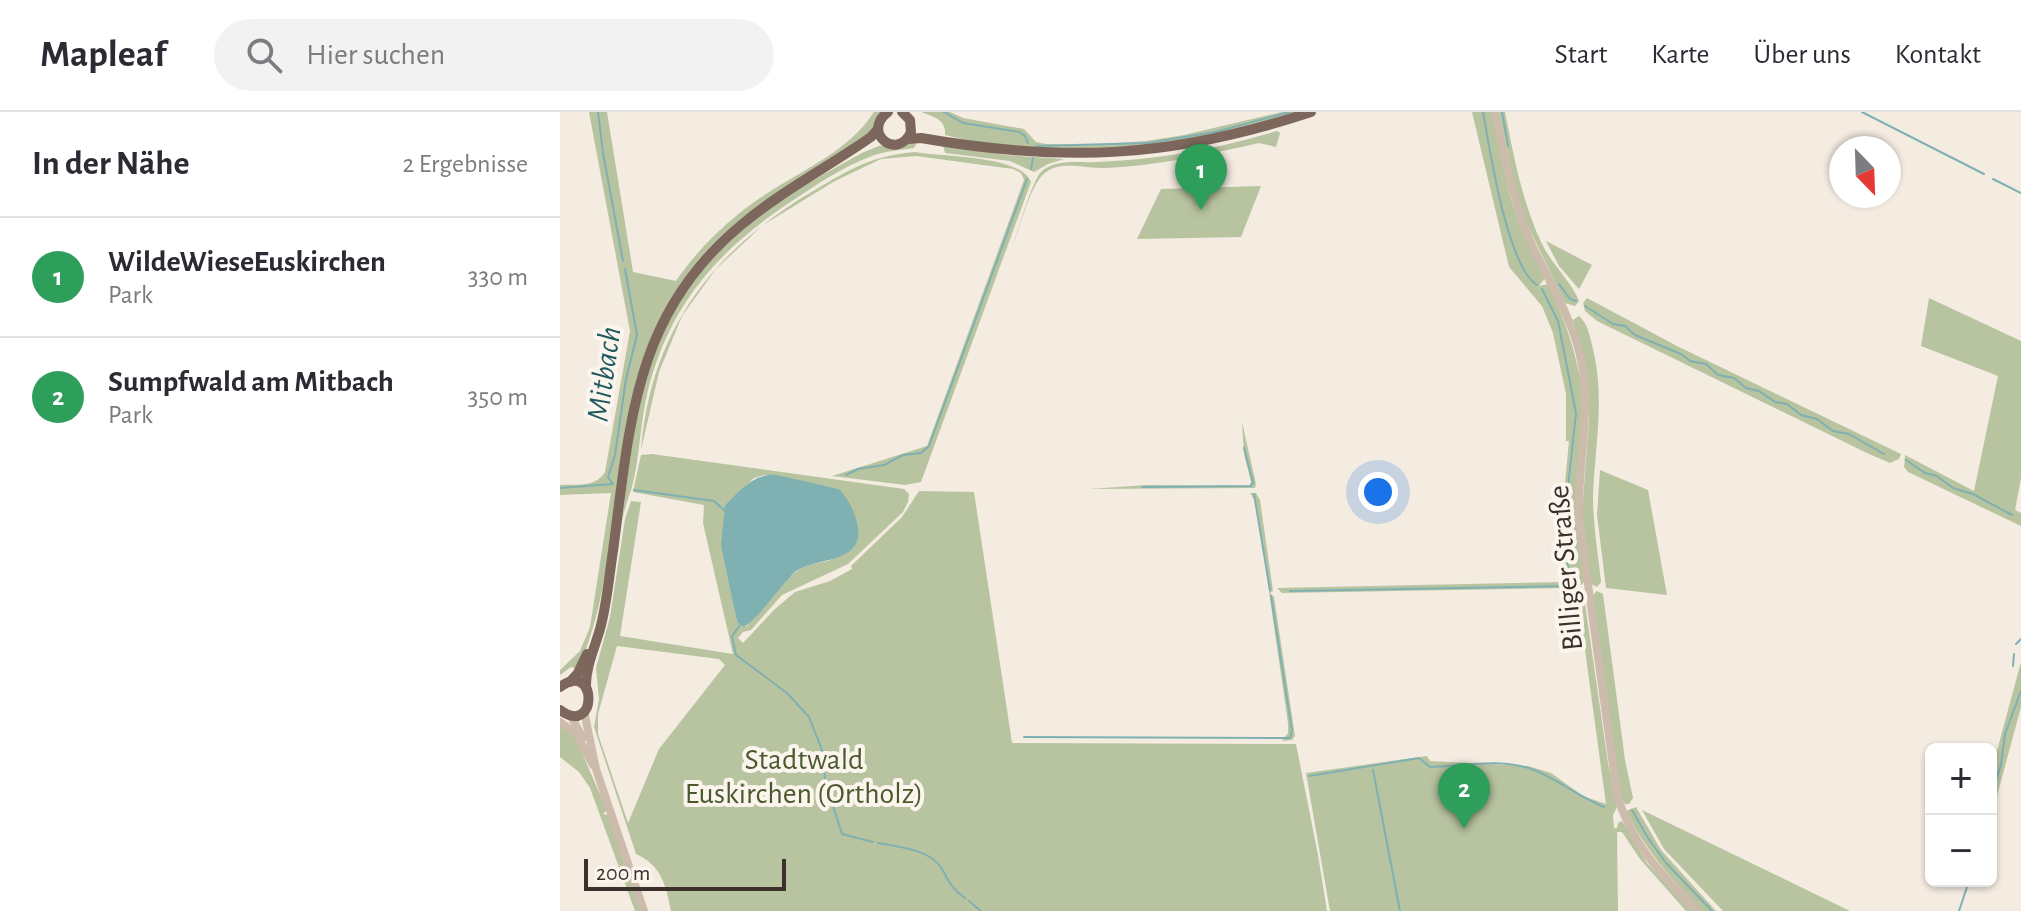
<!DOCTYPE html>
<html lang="de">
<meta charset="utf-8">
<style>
body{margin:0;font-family:"Alegreya Sans",sans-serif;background:#f2f2f3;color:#2b2b33}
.controls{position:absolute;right:24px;bottom:24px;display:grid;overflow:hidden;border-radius:12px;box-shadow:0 2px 6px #0004}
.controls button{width:72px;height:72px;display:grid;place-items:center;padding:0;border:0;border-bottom:2px solid #e1e1e2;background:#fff;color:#2b2b33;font:40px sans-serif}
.compass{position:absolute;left:1269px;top:24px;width:72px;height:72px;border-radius:50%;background:#fff;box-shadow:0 2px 6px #0004;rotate:157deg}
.scale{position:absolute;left:24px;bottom:20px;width:202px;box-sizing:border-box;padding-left:8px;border:4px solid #3b302b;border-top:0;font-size:22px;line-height:28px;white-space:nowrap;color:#3b302b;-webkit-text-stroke:6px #fbf5ee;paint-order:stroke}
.you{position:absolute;left:818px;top:380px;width:28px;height:28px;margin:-20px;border:6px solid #fff;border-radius:50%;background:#1a73e8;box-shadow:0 0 0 12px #1a73e833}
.badge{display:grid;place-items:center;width:52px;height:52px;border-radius:50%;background:#1f5a5e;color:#fff;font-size:26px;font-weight:700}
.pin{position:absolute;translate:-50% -66px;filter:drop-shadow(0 2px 4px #0008)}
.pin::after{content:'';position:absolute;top:42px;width:28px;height:24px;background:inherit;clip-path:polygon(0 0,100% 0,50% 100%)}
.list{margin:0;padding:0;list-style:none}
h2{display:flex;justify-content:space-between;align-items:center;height:104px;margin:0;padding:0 32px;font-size:34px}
h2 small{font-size:26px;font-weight:400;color:#7c7c81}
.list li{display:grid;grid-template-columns:52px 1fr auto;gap:24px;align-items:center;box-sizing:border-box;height:120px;padding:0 32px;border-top:2px solid #e1e1e2}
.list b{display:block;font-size:30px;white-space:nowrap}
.list p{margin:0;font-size:26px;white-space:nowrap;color:#7c7c81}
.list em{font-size:26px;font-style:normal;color:#7c7c81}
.icon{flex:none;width:44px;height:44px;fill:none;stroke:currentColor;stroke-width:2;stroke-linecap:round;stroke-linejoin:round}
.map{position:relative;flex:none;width:1461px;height:799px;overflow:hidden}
header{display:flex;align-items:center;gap:48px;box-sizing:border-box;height:112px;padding:0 40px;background:#fff;border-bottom:2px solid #e1e1e2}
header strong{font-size:38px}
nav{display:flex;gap:44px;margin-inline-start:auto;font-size:28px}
.search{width:560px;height:72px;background:#f2f2f3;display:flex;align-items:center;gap:20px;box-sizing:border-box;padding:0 28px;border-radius:44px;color:#7c7c81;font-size:30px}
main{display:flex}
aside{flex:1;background:#fff}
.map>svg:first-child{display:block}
</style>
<header>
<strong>Mapleaf</strong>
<div class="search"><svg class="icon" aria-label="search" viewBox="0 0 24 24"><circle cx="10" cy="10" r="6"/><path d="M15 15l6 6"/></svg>Hier suchen</div>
<nav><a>Start</a><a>Karte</a><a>Über uns</a><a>Kontakt</a></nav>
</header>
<main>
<aside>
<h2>In der Nähe<small>2 Ergebnisse</small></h2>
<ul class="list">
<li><span class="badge" style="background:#2e9e5b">1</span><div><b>WildeWieseEuskirchen</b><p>Park</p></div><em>330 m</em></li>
<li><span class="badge" style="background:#2e9e5b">2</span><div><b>Sumpfwald am Mitbach</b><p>Park</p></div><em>350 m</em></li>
</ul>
</aside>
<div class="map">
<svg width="1461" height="799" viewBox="0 0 1461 799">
<rect width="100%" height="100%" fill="#f4ebe1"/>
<g fill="#b8c4a0" fill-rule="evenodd">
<path d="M29,0h18l26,160 43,9c24,-35 55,-64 90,-87 38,-25 83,-43 108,-82h8l-10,20c-44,29 -90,55 -131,87 -89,69 -109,162 -124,267 -8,62 -13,125 -39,183l-7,-2 -11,8v-5l20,-19 10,-24 21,-134 -51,2v-10c17,-1 35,3 45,-13l25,-141z"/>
<path d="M361,0h29l13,6 61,11 12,13 10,2 44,1 56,-4 38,-6 98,-23h16c-30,8 -59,19 -89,24 -83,16 -181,21 -264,-1 1,-16 -11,-18 -24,-23z"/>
<path d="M912,0h20l18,84 8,24 27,58 -6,8 9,-2c17,35 28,67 34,106l2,192 -3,3 -9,2 -1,-3 -5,4 -284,5 -5,-5 287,-6 -2,-67 7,-74h-3v-47l-13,-61 -11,-27 -33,-39z"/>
<path d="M939,0h6c9,45 17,90 37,132 11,22 29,37 37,57l-4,5 -10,-3 -38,-79 -10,-28z"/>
<path d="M717,19l3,2 -4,14 -17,-4c-50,11 -101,23 -153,25 -17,1 -45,-8 -60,4 -15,10 -26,55 -33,73 5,-15 20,-67 29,-74 14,-12 36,-8 54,-9 61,-2 122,-13 181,-31z"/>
<path d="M358,28l-4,8c-14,2 -29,3 -42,8 -28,10 -56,29 -80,45 -73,48 -122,103 -144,189 -8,32 -8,66 -16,97 -4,12 -8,23 -10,35 7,-59 14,-117 33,-174 4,-11 11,-22 17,-32 41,-78 117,-124 192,-164l15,-6z"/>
<polygon points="383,33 446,43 504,47 488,52 474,60 450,49 385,41"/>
<path d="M355,40c26,5 106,3 116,30l-110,300 -16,3 -73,-9 95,-30 97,-266 -3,-7 -8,-4 -97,-13 -35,3 -46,22 -72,44 -47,44 -34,47 -23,56 -18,78c10,-120 71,-199 172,-259 38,-22 57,-35 102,-39z"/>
<polygon points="701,74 681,125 577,127 601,77"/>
<polygon points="986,129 1032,153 1019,177 999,154"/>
<polygon points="1027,186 1117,234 1341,342 1339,347 1330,351 1309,342 1037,209 1025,199 1023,191"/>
<polygon points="1369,186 1461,229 1461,366 1455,398 1461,401 1461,414 1348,360 1344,355 1345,343 1414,379 1438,264 1361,234"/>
<path d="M1019,204c9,8 11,21 14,33 12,50 2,96 0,147 0,29 5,57 8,86l-4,5 -6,-3 -9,-71 7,-93 -1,-35 -4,-28 -11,-37z"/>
<polygon points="682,310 696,372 695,376 529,377 587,373 689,374 691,370 684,342"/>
<path d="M92,342l252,35 5,5 -1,8 -5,10 -55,52 -66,31 -31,35 -8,2 -5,6 5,5 32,-34 20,-17 35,-11 22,-12 -1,-3 51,-49 17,-26 55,1 38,251 284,1 22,111 9,56h-656c-5,-26 -10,-46 -35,-57l-42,-127 5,-28 -3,-31 14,-51 15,-98 6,-18 10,1 -21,134 113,18 -30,-131 1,-18 -71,-13 8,-37zM205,363l74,14c20,31 33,58 -12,72 -11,3 -21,3 -30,10 -20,15 -34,37 -51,56l-9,-5 -4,-20 -8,-97 29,-27zM57,534l102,13 6,6 -66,84 -31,74 -30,-89v-20z"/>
<polygon points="1040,358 1088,378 1107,483 1046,476 1037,403"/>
<polygon points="690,381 696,381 700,388 713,479 710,481 714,485 735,624 732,628 722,629 728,621 728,611 700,417 696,390"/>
<polygon points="1023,478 1048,651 1057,695 1053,703 1054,716 1057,716 1058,711 1062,709 1087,751 1132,799 1126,799 1080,747 1062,720 1057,720 1058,799 770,799 746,661 867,644 870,649 968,654 991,661 1023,684 1046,692 1025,538 1007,479"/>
<polygon points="1037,479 1043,482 1065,648 1073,686 1069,692 1065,692 1061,684 1032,484"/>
<polygon points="1461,550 1461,595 1431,706 1431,661"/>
<polygon points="0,613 15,625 47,698 43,702 48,703 81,799 75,799 30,676 19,660 0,645"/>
<path d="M1076,695l25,43 55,61h-14c-30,-31 -57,-61 -76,-100z"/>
<polygon points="1082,698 1290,799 1163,799 1104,737"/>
</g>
<path fill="#7fb0b2" d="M217,363l62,14c10,11 16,23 19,38 5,39 -45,29 -64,46 -15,14 -36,46 -50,54l-7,-5 -16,-77 4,-40c16,-15 28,-32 52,-30z"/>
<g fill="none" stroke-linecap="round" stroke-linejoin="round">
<g stroke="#7fb0b2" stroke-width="2">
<polyline points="38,0 43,41 63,149"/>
<polyline points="384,0 403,11 459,20 465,24 468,31"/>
<path d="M923,0c7,38 24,154 54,173"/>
<polyline points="942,0 948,34"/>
<polyline points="1302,0 1424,62"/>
<polyline points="477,34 588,31 655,20 730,0"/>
<polyline points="471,57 473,46"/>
<polyline points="1433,67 1461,81"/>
<polyline points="999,172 1010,187 1016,189"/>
<polyline points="1025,194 1053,212 1065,214 1075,223 1121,242 1130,249 1146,252 1158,263 1174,266 1186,276 1199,279 1215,290 1227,292 1241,303 1257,307 1273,319 1289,322 1324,342"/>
<polyline points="1346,348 1365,361 1377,364 1393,376 1413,382 1452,403"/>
<polyline points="286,363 298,357 324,353 343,343 361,341 369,334 467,67"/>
<polyline points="582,375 691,374 693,370 684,336"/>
<polyline points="0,376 53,372 48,365 55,343 66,267 77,223 65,157"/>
<polyline points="74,378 154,389 165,399"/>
<polyline points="694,382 710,478"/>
<polyline points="730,479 1003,474 1008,471 1007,384 1016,301 998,209 982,177"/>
<polyline points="180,513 172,524 176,543 227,581 249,605 264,643"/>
<polyline points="1456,532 1461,527"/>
<polyline points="1453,554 1454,542"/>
<polyline points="464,625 730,626 732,619 711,484"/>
<polyline points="264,648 265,669 282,722 313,730"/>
<polyline points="813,658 840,799"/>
<path d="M749,664l110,-18 11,9c32,-1 71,-9 101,2 26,9 47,28 73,38"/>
<polyline points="1431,683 1441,653 1445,622 1461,579"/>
<polyline points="1072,698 1088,726 1106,751 1152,799"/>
<path d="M318,731c20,4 53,6 64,26 7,13 10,20 23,29"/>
<polyline points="409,789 421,799"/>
<polyline points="1399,799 1409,769"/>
</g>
<g stroke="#cdbbac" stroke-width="8">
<path d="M935,0c9,42 17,84 33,124 18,42 44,79 53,124 11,54 -4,106 -2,159l38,275c13,49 46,82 80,117"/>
<polyline points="24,599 36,657 84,799"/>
<polyline points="10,603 23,626"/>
<polyline points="0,610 16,622 33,653"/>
</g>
<g stroke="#7d675c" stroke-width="10">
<path d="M328,0c-27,20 9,50 23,20l-1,-12 -8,-8"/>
<path d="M348,27l13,-1c144,25 250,20 390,-26"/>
<polyline points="10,570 18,561 27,542"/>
<path d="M0,575c38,-28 38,51 0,23"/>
<path d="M26,576c-1,-20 9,-41 14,-59 7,-25 9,-53 13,-78 17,-127 21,-237 127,-325 40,-34 88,-59 131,-89l7,-8"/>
</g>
</g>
<g text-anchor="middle" stroke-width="8" stroke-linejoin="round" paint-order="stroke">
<g font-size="30" fill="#3b302b" stroke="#fbf5ee">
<text transform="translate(1005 456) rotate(-95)" y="10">Billiger Straße</text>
</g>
<g font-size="30" fill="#4a5a2e" stroke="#fbf5ee">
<text x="244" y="657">Stadtwald<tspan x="244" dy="34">Euskirchen (Ortholz)</tspan></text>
</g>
<g font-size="32" font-style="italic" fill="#1f5a5e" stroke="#fbf5ee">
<text transform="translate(43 262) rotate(-82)" y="11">Mitbach</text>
</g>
</g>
</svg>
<div class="controls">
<button>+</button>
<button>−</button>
</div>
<svg class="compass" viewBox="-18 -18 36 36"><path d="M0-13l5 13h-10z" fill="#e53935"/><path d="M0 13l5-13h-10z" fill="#7c7c81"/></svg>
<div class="scale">200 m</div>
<div class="you"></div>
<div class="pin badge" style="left:641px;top:98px;background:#2e9e5b">1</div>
<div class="pin badge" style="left:904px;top:717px;background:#2e9e5b">2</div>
</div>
</main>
